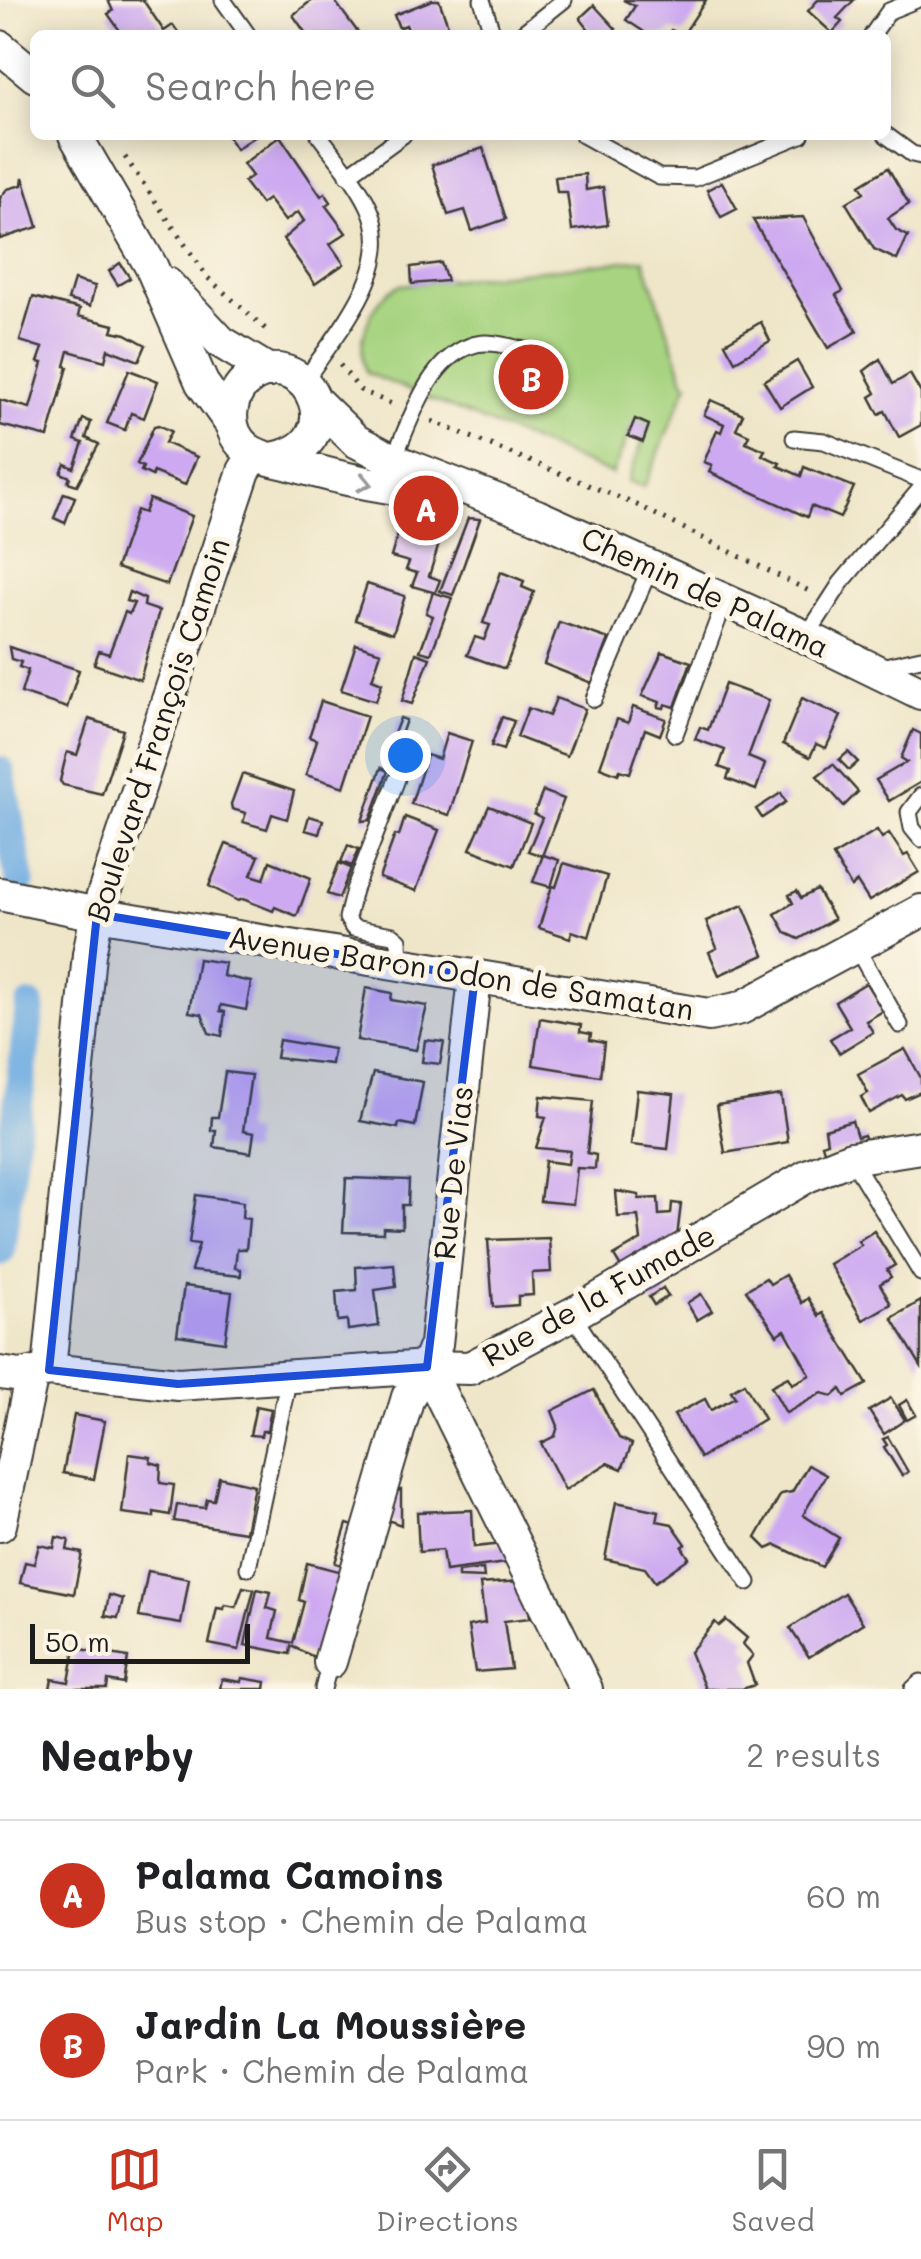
<!DOCTYPE html>
<meta charset="utf-8">
<style>
body{margin:0;font-family:Mali,sans-serif;background:#f2f2f2;color:#202124}
.scale{position:absolute;left:30px;bottom:25px;width:220px;box-sizing:border-box;padding-left:10px;border:5px solid #1c1c1c;border-top:0;font-size:28px;line-height:35px;white-space:nowrap;color:#1c1c1c;-webkit-text-stroke:8px #fcf5e5;paint-order:stroke}
.you{position:absolute;left:405px;top:755px;width:35px;height:35px;margin:-25px;border:8px solid #fff;border-radius:50%;background:#1a73e8;box-shadow:0 0 0 15px #1a73e833}
.badge{display:grid;place-items:center;width:65px;height:65px;border-radius:50%;background:#c8321e;color:#fff;font-size:32px;font-weight:700}
.pin{position:absolute;translate:-50% -50%;border:5px solid #fff;box-shadow:0 2px 10px #0006}
.list{margin:0;padding:0;list-style:none}
h2{display:flex;justify-content:space-between;align-items:center;height:130px;margin:0;padding:0 40px;font-size:42px}
h2 small{font-size:32px;font-weight:400;color:#757577}
.list li{display:grid;grid-template-columns:65px 1fr auto;gap:30px;align-items:center;box-sizing:border-box;height:150px;padding:0 40px;border-top:2px solid #e0e0e0}
.list b{display:block;font-size:38px;white-space:nowrap}
.list p{margin:0;font-size:32px;white-space:nowrap;color:#757577}
.list em{font-size:32px;font-style:normal;color:#757577}
.icon{flex:none;width:55px;height:55px;fill:none;stroke:currentColor;stroke-width:2;stroke-linecap:round;stroke-linejoin:round}
.map{position:relative;flex:none;width:921px;height:1689px;overflow:hidden}
.search{position:absolute;background:#fff;box-shadow:0 5px 25px #0003;left:30px;right:30px;top:30px;height:110px;display:flex;align-items:center;gap:25px;box-sizing:border-box;padding:0 35px;border-radius:15px;color:#757577;font-size:38px}
.sheet{height:430px;background:#fff}
nav{display:flex;justify-content:space-around;align-items:center;box-sizing:border-box;height:140px;border-top:2px solid #e0e0e0;background:#fff;font-size:28px;color:#757577}
nav a{display:grid;justify-items:center;gap:5px}
nav .on{color:#c8321e}
.map>svg:first-child{display:block}
</style>
<div class="map">
<svg width="921" height="1689" viewBox="0 0 921 1689">
<rect width="100%" height="100%" fill="#fcf5e5"/>
<filter id="ink" filterUnits="userSpaceOnUse"><feTurbulence type="fractalNoise" baseFrequency=".01" numOctaves="2"/><feDisplacementMap in="SourceGraphic" scale="20" xChannelSelector="R" yChannelSelector="G"/><feConvolveMatrix kernelMatrix="1 2 1 2 8 2 1 2 1" color-interpolation-filters="sRGB"/></filter>
<filter id="wash" filterUnits="userSpaceOnUse"><feTurbulence type="fractalNoise" baseFrequency=".0048" numOctaves="4" result="noise"/><feDisplacementMap in="SourceGraphic" scale="40" xChannelSelector="R" yChannelSelector="G"/><feGaussianBlur stdDeviation="2.25" result="paint"/><feColorMatrix in="noise" values="0 0 0 0 0 0 0 0 0 0 0 0 0 0 0 0 0 1.4 0 .05"/><feComposite in="paint" operator="in"/></filter>
<g filter="url(#wash)">
<rect width="100%" height="100%" fill="#efe6c9"/>
<path fill="#a8d481" stroke="#62784e" stroke-width="2.5" d="M644,259l41,123 3,1 -44,104 -16,-6 21,-56 -14,-5 -23,54 -245,-101c-14,-27 4,-76 33,-88z"/>
<g fill="none" stroke-linecap="round" stroke-linejoin="round">
<g stroke="#71ade2" stroke-width="30">
<polyline points="0,771 20,881"/>
<polyline points="0,1251 30,1007"/>
</g>
</g>
<g id="blocks">
<g fill="#cda9f1">
<polygon points="108,0 143,0 164,31 173,25 180,35 123,35 108,14 113,11"/>
<polygon points="312,0 334,0 360,35 307,35 293,15"/>
<polygon points="432,0 439,0 449,28 453,27 457,35 410,35 406,25 399,28 394,15"/>
<polygon points="623,0 706,0 683,35 671,30 667,35 649,35 626,20 635,6"/>
<polygon points="818,0 854,0 837,18 842,22 832,33 808,11"/>
<polygon points="594,5 616,29 610,35 593,35 580,18"/>
<polygon points="227,135 256,135 236,149"/>
<polygon points="280,136 321,196 325,193 331,202 326,206 346,233 330,244 344,264 315,284 283,239 304,221 298,212 285,221 268,199 261,204 244,182 252,176 243,164"/>
<polygon points="483,148 506,219 472,231 465,210 448,215 432,165"/>
<polygon points="888,168 909,204 888,218 896,230 908,236 897,260 874,249 846,203 864,192 860,185"/>
<polygon points="585,174 586,190 603,187 608,225 572,230 567,192 557,192 555,177"/>
<polygon points="23,177 38,227 0,239 0,198 7,189 22,185"/>
<polygon points="722,182 737,209 721,217 707,190"/>
<polygon points="803,217 843,291 836,295 857,331 828,348 753,220"/>
<polygon points="120,263 130,278 118,285 109,271"/>
<polygon points="441,263 447,281 412,284 411,267"/>
<polygon points="74,280 95,286 90,306 68,300"/>
<polygon points="33,297 80,309 78,316 114,325 112,331 126,334 146,345 139,361 108,349 105,361 69,351 65,366 68,367 48,437 0,425 0,400 30,408 43,363 38,362 43,348 20,341"/>
<polygon points="761,322 770,341 735,361 725,343"/>
<polygon points="880,359 893,384 910,374 921,393 921,425 899,437 885,411 879,414 870,397 876,393 864,371"/>
<polygon points="797,361 812,387 780,407 764,381"/>
<polygon points="129,370 158,381 144,418 131,413 125,430 107,423"/>
<polygon points="711,400 743,414 736,429 749,435 746,442 765,450 762,455 780,463 778,466 801,476 804,467 854,487 840,518 811,506 807,517 709,472 712,465 704,462 717,430 721,432 724,424 704,415"/>
<polygon points="83,419 91,422 86,438 99,444 77,485 68,482 70,477 61,473 65,464 74,468 83,443 75,440"/>
<polygon points="635,419 649,425 643,442 628,436"/>
<polygon points="158,425 171,431 165,443 197,457 185,485 153,472 152,476 141,471 143,467 137,464 154,426"/>
<polygon points="64,493 75,497 65,523 54,518"/>
<polygon points="149,499 192,516 167,585 116,568 136,510 144,513"/>
<polygon points="468,518 480,519 453,595 440,591"/>
<polygon points="402,519 443,531 429,576 440,580 435,593 452,598 431,654 420,651 433,616 426,613 433,592 412,586 417,573 406,570 409,562 391,557"/>
<polygon points="501,572 524,581 522,587 534,592 505,669 467,655 475,637 484,640 490,625 483,623"/>
<polygon points="367,584 405,596 393,633 355,620"/>
<polygon points="129,592 145,599 144,606 159,611 140,680 94,664 99,651 109,654 125,612 129,614 134,603 126,601"/>
<polygon points="559,622 609,639 592,683 544,664"/>
<polygon points="356,644 381,652 372,679 382,683 376,701 341,690"/>
<polygon points="9,647 79,670 67,708 21,693 28,670 19,667 21,662 11,659"/>
<polygon points="662,652 691,662 675,707 665,704 664,708 658,707 660,702 642,696"/>
<polygon points="416,653 430,658 412,704 402,701"/>
<polygon points="725,684 769,700 748,757 765,764 756,790 727,779 730,771 719,767 725,750 695,739 700,727 708,730"/>
<polygon points="556,698 585,709 567,756 517,737 528,708 549,716"/>
<polygon points="802,698 841,716 826,748 816,744 810,757 783,744"/>
<polygon points="321,701 367,716 344,787 306,775 317,740 309,737"/>
<polygon points="633,707 666,719 660,735 645,729 630,773 620,770 618,774 600,767 617,719 628,723"/>
<polygon points="502,717 514,721 503,750 491,746"/>
<polygon points="400,718 406,720 394,755 387,752"/>
<polygon points="89,719 123,730 102,794 63,785 60,781 67,752 77,755"/>
<polygon points="913,730 921,734 921,782 889,801 876,780 907,762 901,758"/>
<polygon points="447,733 472,741 449,815 411,804 427,755 439,759"/>
<polygon points="848,752 858,762 849,770 839,760"/>
<polygon points="833,764 858,792 844,806 817,776"/>
<polygon points="381,768 388,771 370,820 362,821"/>
<polygon points="242,774 294,791 287,819 272,814 267,829 243,822 246,813 232,809 231,804"/>
<polygon points="543,791 564,799 542,856 528,851 542,818 534,814"/>
<polygon points="781,793 786,802 762,818 756,809"/>
<polygon points="489,806 531,823 514,866 470,849"/>
<polygon points="309,816 323,820 319,834 305,830"/>
<polygon points="405,817 439,830 416,891 379,878 395,835 399,836"/>
<polygon points="877,830 882,838 889,833 904,856 908,854 919,872 869,901 857,882 851,887 833,856"/>
<polygon points="226,844 259,856 251,875 264,879 270,861 311,878 297,916 275,907 273,911 243,899 238,901 209,886"/>
<polygon points="348,845 359,849 352,866 341,862"/>
<polygon points="543,855 559,860 551,887 533,882"/>
<polygon points="339,863 351,868 339,898 327,894"/>
<polygon points="564,863 607,876 589,937 572,931 570,938 539,928 552,886 556,887"/>
<polygon points="817,890 834,919 799,939 786,933 775,914 793,903 789,895 797,891 801,898"/>
<polygon points="743,905 764,955 719,975 709,952 717,948 706,921"/>
<polygon points="198,959 225,963 223,976 251,982 246,1010 221,1005 220,1011 225,1012 222,1036 209,1033 202,1014 189,1012"/>
<polygon points="866,983 883,1011 866,1021 873,1032 839,1053 830,1039 850,1027 835,1002"/>
<polygon points="366,988 392,993 391,1000 427,1006 416,1050 357,1040"/>
<polygon points="540,1018 581,1025 580,1032 591,1034 590,1040 604,1043 600,1076 533,1065"/>
<polygon points="279,1040 333,1049 331,1064 276,1058"/>
<polygon points="425,1040 444,1042 440,1064 422,1062"/>
<polygon points="905,1049 921,1078 921,1092 905,1099 902,1095 869,1113 861,1097 868,1093 858,1074"/>
<polygon points="225,1072 251,1075 243,1131 254,1133 251,1153 214,1147 216,1130 211,1130 212,1117 218,1117"/>
<polygon points="373,1073 423,1082 415,1126 399,1123 398,1128 360,1121"/>
<polygon points="637,1090 674,1094 668,1149 631,1145"/>
<polygon points="781,1095 788,1142 725,1153 717,1105"/>
<polygon points="541,1096 593,1101 587,1153 596,1155 595,1169 577,1168 573,1204 540,1201 545,1161 568,1164 570,1151 536,1148 546,1117 539,1116"/>
<polygon points="852,1121 857,1137 864,1135 868,1144 826,1157 822,1144 827,1142 825,1129"/>
<polygon points="346,1178 409,1180 408,1205 402,1205 402,1228 383,1227 383,1233 343,1232"/>
<polygon points="616,1191 639,1195 639,1199 658,1198 659,1215 671,1214 672,1203 681,1204 677,1237 623,1271 614,1256 641,1240 638,1216 618,1217"/>
<polygon points="196,1195 243,1202 242,1218 249,1219 246,1249 237,1249 235,1268 241,1269 241,1276 191,1271 199,1244 189,1243"/>
<polygon points="874,1231 895,1265 887,1270 891,1277 880,1284 891,1304 863,1320 829,1264 861,1245 858,1241"/>
<polygon points="549,1238 551,1272 532,1273 533,1295 518,1296 518,1305 493,1307 488,1240"/>
<polygon points="394,1264 396,1287 375,1290 379,1326 348,1330 347,1320 338,1321 336,1292 357,1290 356,1267"/>
<polygon points="785,1275 802,1303 808,1298 819,1316 823,1313 867,1384 845,1396 841,1389 833,1396 822,1393 786,1413 771,1386 788,1377 792,1384 810,1375 785,1330 777,1335 746,1290 766,1278 770,1284"/>
<polygon points="184,1286 232,1292 225,1342 177,1335"/>
<polygon points="663,1288 668,1296 654,1305 649,1297"/>
<polygon points="701,1294 712,1311 697,1320 687,1303"/>
<polygon points="921,1301 921,1366 892,1318"/>
<polygon points="744,1383 764,1419 700,1458 674,1415 705,1399 711,1410 735,1397 731,1391"/>
<polygon points="594,1390 619,1438 632,1444 622,1469 608,1463 565,1490 541,1443 555,1436 558,1426 552,1411"/>
<polygon points="891,1398 905,1420 884,1434 869,1411"/>
<polygon points="907,1400 916,1415 907,1420 899,1405"/>
<polygon points="256,1406 271,1409 267,1431 262,1431 261,1436 250,1435"/>
<polygon points="74,1415 105,1421 94,1479 63,1473"/>
<polygon points="888,1437 908,1472 902,1476 884,1447 887,1445 883,1439"/>
<polygon points="129,1454 151,1457 150,1462 161,1465 160,1483 174,1485 170,1515 154,1512 154,1517 122,1513"/>
<polygon points="808,1465 826,1475 803,1515 839,1538 822,1567 776,1545 767,1549 756,1538 781,1494 792,1492"/>
<polygon points="219,1477 254,1485 245,1532 174,1521 177,1505 205,1508 207,1499 214,1500"/>
<polygon points="401,1490 401,1525 385,1519 393,1491"/>
<polygon points="616,1502 659,1511 657,1521 672,1524 686,1544 682,1547 689,1558 655,1582 645,1568 605,1559"/>
<polygon points="472,1510 474,1547 503,1544 513,1562 445,1571 442,1550 419,1552 417,1512"/>
<polygon points="347,1524 358,1527 345,1566 335,1563"/>
<polygon points="56,1537 69,1540 67,1550 82,1553 74,1594 20,1583 25,1562 34,1564 39,1545 54,1548"/>
<polygon points="307,1563 342,1572 318,1659 291,1646 290,1654 245,1645 257,1589 271,1592 267,1608 277,1611 271,1638 293,1643 304,1602 299,1600"/>
<polygon points="483,1569 484,1578 458,1577 458,1572"/>
<polygon points="148,1571 189,1579 181,1624 139,1617"/>
<polygon points="520,1581 528,1597 530,1618 504,1621 511,1669 475,1672 468,1626 485,1623 480,1584"/>
<polygon points="243,1587 254,1589 239,1650 209,1644 217,1608 224,1609 225,1605 236,1607"/>
<polygon points="844,1593 863,1623 809,1657 790,1628"/>
<polygon points="109,1595 123,1599 118,1618 105,1616"/>
<polygon points="726,1620 747,1638 743,1644 753,1655 747,1663 755,1685 742,1689 705,1689 690,1652 715,1622 719,1626"/>
<polygon points="75,1648 128,1657 124,1684 108,1681 107,1689 50,1689 52,1679 69,1682"/>
<polygon points="242,1678 266,1682 265,1689 220,1689 222,1679 241,1682"/>
</g>
</g>
</g>
<g filter="url(#ink)">
<use href="#blocks" fill-opacity="0" stroke="#3c3a36" stroke-width="2.5"/>
<g fill="none" stroke-linecap="round" stroke-linejoin="round">
<g stroke="#3c3a36" stroke-width="19">
<g id="lane">
<polyline points="223,0 248,35"/>
<polyline points="482,0 493,35"/>
<polyline points="520,35 564,0"/>
<polyline points="872,35 889,11 916,0"/>
<polyline points="583,135 659,177 695,178 801,135"/>
<polyline points="886,135 912,154 921,156"/>
<polyline points="348,175 403,135"/>
<path d="M304,382c32,-50 94,-113 65,-175 -12,-26 -33,-49 -50,-72"/>
<polyline points="794,438 824,441 921,480"/>
<path d="M393,460c17,-37 34,-99 77,-114 17,-7 37,0 54,4"/>
<polyline points="806,637 841,583 921,488"/>
<polyline points="876,668 921,658"/>
<polyline points="594,699 650,568"/>
<polyline points="675,734 725,601"/>
<polyline points="397,779 354,890 347,918 353,928 393,935 399,940 400,964"/>
<polyline points="921,796 909,812 912,828 921,839"/>
<polyline points="856,947 900,1025"/>
<polyline points="851,1158 921,1273"/>
<polyline points="572,1314 748,1582"/>
<polyline points="248,1568 289,1377"/>
<polyline points="323,1689 330,1662"/>
<polyline points="913,1689 921,1682"/>
</g>
</g>
<g stroke="#3c3a36" stroke-width="36">
<g id="street">
<polyline points="0,47 35,76"/>
<polyline points="75,135 151,266 202,383 232,425"/>
<polyline points="167,284 221,342 269,371"/>
<polyline points="317,403 356,441 393,460 537,516 806,637 921,693"/>
<path d="M271,459c84,-14 38,-114 -18,-83 -11,7 -19,18 -21,31 -3,16 2,31 14,41 12,10 29,12 44,16 52,15 104,27 159,29"/>
<polyline points="0,894 97,914 709,1015 741,1008 921,911"/>
<polyline points="427,1367 586,1689"/>
<polyline points="49,1370 89,954 97,914 244,471 255,454"/>
<polyline points="0,1373 21,1376 49,1370 178,1384 427,1367 470,1368 580,1310 807,1176 851,1158 921,1147"/>
<polyline points="0,1525 32,1374"/>
<polyline points="330,1662 408,1397 427,1367 436,1344 475,977"/>
</g>
</g>
<g stroke="#3c3a36" stroke-width="5" stroke-dasharray="2.5 8" stroke-linecap="butt">
<polyline points="125,157 208,278 269,332"/>
<polyline points="340,365 360,390 394,405"/>
<polyline points="432,421 637,505 809,591"/>
</g>
<use href="#lane" stroke="#fff" stroke-width="15"/>
<use href="#street" stroke="#fff" stroke-width="32"/>
</g>
<defs><path id="oneway-chevron" d="M-2-3.5L2.5 0L-2 3.5" fill="none" stroke-width="1.6" stroke-linecap="round" stroke-linejoin="round" transform="scale(2.5)"/></defs>
<use stroke="#999" href="#oneway-chevron" transform="translate(365 483) rotate(12)"/>
</g>
<path fill="#1d4ed8" fill-opacity="0.2" stroke="#1d4ed8" stroke-width="8" stroke-linejoin="round" d="M97,914l378,63 -48,390 -249,17 -129,-14z"/>
<g text-anchor="middle" stroke-width="10" stroke-linejoin="round" paint-order="stroke">
<g font-size="30" fill="#1c1c1c" stroke="#fcf5e5">
<text transform="translate(705 593) rotate(25)" y="10">Chemin de Palama</text>
<text transform="translate(159 730) rotate(-72)" y="10">Boulevard François Camoin</text>
<text transform="translate(461 974) rotate(9)" y="10">Avenue Baron Odon de Samatan</text>
<text transform="translate(454 1173) rotate(-84)" y="10">Rue De Vias</text>
<text transform="translate(599 1296) rotate(-29)" y="10">Rue de la Fumade</text>
</g>
</g>
</svg>
<div class="scale">50 m</div>
<div class="you"></div>
<div class="pin badge" style="left:426px;top:508px">A</div>
<div class="pin badge" style="left:531px;top:377px">B</div>
<div class="search"><svg class="icon" aria-label="search" viewBox="0 0 24 24"><circle cx="10" cy="10" r="6"/><path d="M15 15l6 6"/></svg>Search here</div>
</div>
<section class="sheet">
<h2>Nearby<small>2 results</small></h2>
<ul class="list">
<li><span class="badge">A</span><div><b>Palama Camoins</b><p>Bus stop · Chemin de Palama</p></div><em>60 m</em></li>
<li><span class="badge">B</span><div><b>Jardin La Moussière</b><p>Park · Chemin de Palama</p></div><em>90 m</em></li>
</ul>
</section>
<nav>
<a class="on"><svg class="icon" aria-label="map" viewBox="0 0 24 24"><path d="M3 6l6-2 6 2 6-2v14l-6 2-6-2-6 2zM9 4v14M15 6v14"/></svg>Map</a>
<a><svg class="icon" aria-label="directions" viewBox="0 0 24 24"><path d="M12 3l9 9-9 9-9-9zM9 14v-3h6M13 9l2 2-2 2"/></svg>Directions</a>
<a><svg class="icon" aria-label="saved" viewBox="0 0 24 24"><path d="M7 4h10v16l-5-4-5 4z"/></svg>Saved</a>
</nav>
